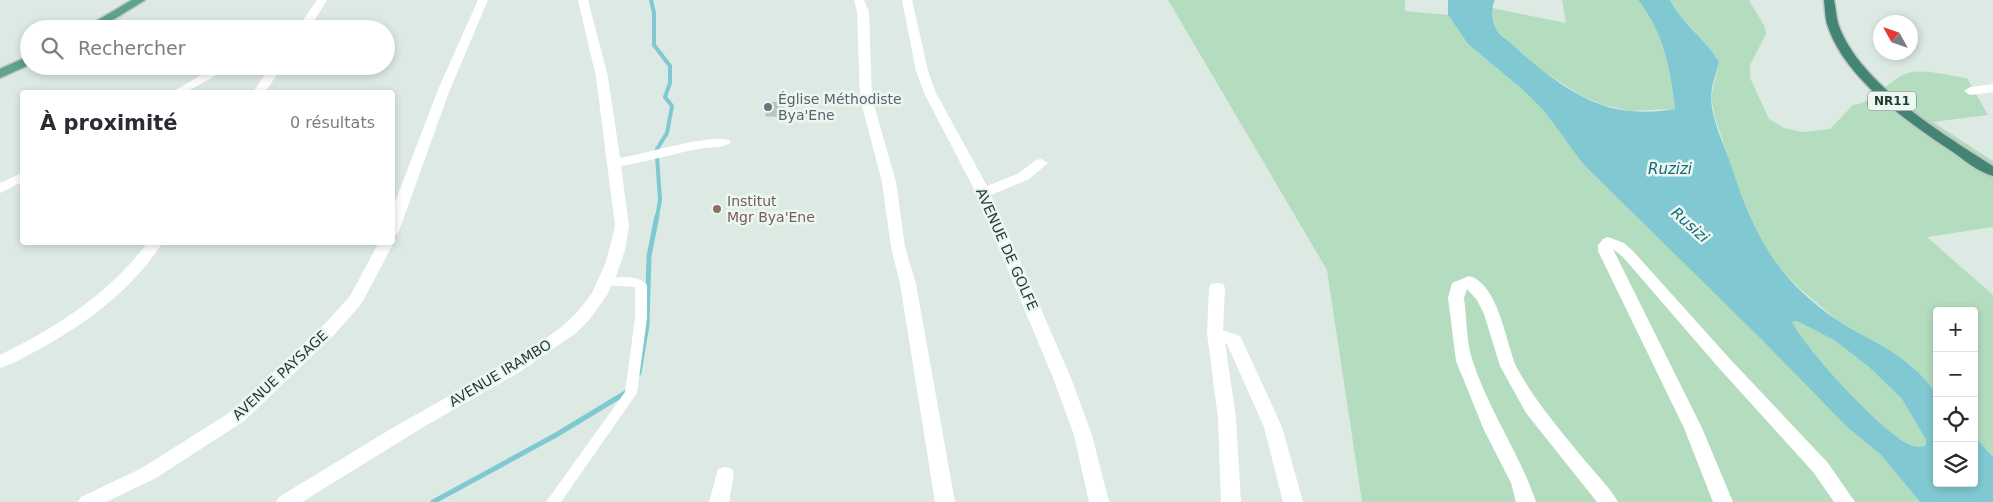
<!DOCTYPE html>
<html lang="fr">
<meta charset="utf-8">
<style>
body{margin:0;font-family:"DejaVu Sans",sans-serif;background:#f2f2f3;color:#2b2b33}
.controls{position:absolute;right:15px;bottom:15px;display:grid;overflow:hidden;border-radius:5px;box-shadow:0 2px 8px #0003}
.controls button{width:45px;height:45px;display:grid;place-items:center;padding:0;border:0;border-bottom:1px solid #e1e1e2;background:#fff;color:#2b2b33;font:25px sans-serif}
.compass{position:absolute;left:1873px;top:15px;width:45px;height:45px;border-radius:50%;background:#fff;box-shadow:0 2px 8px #0003;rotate:310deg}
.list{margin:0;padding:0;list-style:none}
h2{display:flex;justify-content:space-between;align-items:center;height:65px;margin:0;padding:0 20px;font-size:21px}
h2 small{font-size:16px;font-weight:400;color:#7c7c81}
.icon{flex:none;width:28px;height:28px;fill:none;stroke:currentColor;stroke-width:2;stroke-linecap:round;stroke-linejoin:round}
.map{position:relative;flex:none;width:1993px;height:502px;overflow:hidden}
.search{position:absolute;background:#fff;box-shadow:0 2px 8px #0003;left:20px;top:20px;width:375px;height:55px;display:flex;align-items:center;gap:12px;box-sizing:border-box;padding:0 18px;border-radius:28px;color:#7c7c81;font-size:19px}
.panel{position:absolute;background:#fff;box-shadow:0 2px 8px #0003;left:20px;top:90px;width:375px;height:155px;border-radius:5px}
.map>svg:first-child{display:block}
</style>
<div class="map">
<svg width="1993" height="502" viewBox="0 0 1993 502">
<rect width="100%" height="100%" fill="#ddeae4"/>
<g fill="#b3ddbe">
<polygon points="1168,0 1405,0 1405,11 1448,15 1468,44 1522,89 1545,112 1583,164 1763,341 1847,427 1881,455 1920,502 1362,502 1327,270"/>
<path d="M1562,0h76c27,34 31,67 37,109l-45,2 -27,-6 -23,-10 -39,-25 -46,-41 -3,-21 74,15z"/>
<path d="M1670,0h79l16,27 1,7 -16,31v13l19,41 15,9 18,4 28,-3 23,-24c23,-3 32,-22 52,-31 14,-7 47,2 62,4l21,37 -55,7 60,39v66l-66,10 66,58v162l-19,-21v-125h-37v83l-25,-28 -15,-11 -60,-35 -38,-32 -24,-25 -18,-29 -21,-54 -21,-62 -4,-21 8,-35c-13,-23 -36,-38 -49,-62z"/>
<path d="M1797,321l37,19 35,27 33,32 24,41 -1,6c-4,1 -8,1 -12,0 -29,-9 -107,-97 -121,-124z"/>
</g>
<path fill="#80c9d3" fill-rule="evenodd" d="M1448,0h47c-4,6 -3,22 1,29 3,6 12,11 17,16 26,24 55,48 89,60 23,8 49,8 73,4 -5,-41 -11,-76 -37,-109h32c14,26 35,38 49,62 -3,11 -7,22 -8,33 0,26 14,50 21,73 23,69 44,110 105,152 24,16 53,27 74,46 10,8 18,19 26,28v89h37v-47l19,21v45h-73l-39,-47 -34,-28 -84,-86 -180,-177 -38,-52 -23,-23 -54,-45 -20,-29zM1797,321l37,19 35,27 33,32 24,41 -1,6c-4,1 -8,1 -12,0 -28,-9 -107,-97 -121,-124z"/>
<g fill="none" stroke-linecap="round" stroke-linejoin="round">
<g stroke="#80c9d3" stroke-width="4">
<polyline points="651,0 654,13 654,45 670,66 670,83 665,97 672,106 667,133 657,149"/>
<polyline points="657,217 660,200 657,157"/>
</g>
<g stroke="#80c9d3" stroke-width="5">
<polyline points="639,373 647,325 649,256 657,216"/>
<polyline points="433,502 556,435 627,392"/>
</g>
</g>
<polygon fill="#b5c7bf" stroke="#afc4ba" points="784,102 782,116 766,116 767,103"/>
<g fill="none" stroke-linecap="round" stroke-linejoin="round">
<g stroke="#bcc4c1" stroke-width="3">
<g id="primary">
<polygon points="132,0 145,0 98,29 83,29"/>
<polygon points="29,56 29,65 0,78 0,69"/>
</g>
</g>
<g stroke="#bcc4c1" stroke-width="3">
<path id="trunk" d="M1824,0h10c2,8 2,18 5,26 21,58 104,108 154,140v10c-15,-4 -30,-17 -43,-26 -44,-29 -104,-71 -122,-123 -3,-8 -3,-19 -4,-27z"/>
</g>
<path fill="#fff" fill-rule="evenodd" d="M607,278c13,0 31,-4 40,7v33l-10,75 -76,109h-15l79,-110 10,-74v-31l-32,-2 -2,-3z"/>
<g fill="#fff" fill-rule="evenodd">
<polygon points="478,0 488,0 449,92 399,231 397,234 392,235 392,210 437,92"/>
<path d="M578,0h10l20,77 12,81c18,-2 101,-28 111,-16 -6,6 -18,5 -26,6 -29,4 -56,14 -84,18l8,60 -4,24 -8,24 -10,21 -17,24 -14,14 -55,38 -96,55 -123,76h-26l3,-5 115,-70 135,-76 35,-26 14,-14 14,-18 14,-31 9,-36 -19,-149z"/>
<polygon points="854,0 864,0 869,12 872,98 896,182 905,247 916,284 955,502 935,502 900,284 891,247 882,182 860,98 857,12"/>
<polygon points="902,0 912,0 928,71 936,93 987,186 1019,173 1036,160 1041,159 1048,163 1029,179 991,195 1071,378 1092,435 1109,502 1089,502 1074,435 1053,378 976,193 924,93 916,71"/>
<polygon points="1993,84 1993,92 1970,95 1964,91 1970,87"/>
<polygon points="1608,237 1624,243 1633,251 1730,359 1828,463 1855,502 1834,502 1814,473 1718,367 1623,257 1613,249 1702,428 1733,502 1713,502 1684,428 1598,251 1598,245 1603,239"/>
<polygon points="392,239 394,242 362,303 334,335 244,421 156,478 106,502 78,502 81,497 142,468 232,411 322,327 350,296 379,242 392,242"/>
<path d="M1469,276c30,8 37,68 48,92 19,35 45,64 70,95 10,12 23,25 31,39h-21l-71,-89 -26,-47 -16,-52 -7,-14 -10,-11 -3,9c3,20 2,45 9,64 16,49 47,92 63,140h-20l-5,-19 -27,-53 -28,-69 -8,-63 4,-15z"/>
<polygon points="1217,283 1223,284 1225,288 1223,330 1240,336 1242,340 1282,427 1303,502 1283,502 1264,427 1227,344 1225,343 1236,418 1241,502 1221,502 1218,418 1207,333 1209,288 1211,284"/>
<polygon points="725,467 732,469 734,474 729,502 709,502 718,469"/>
</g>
<g fill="#fff" fill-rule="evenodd">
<polygon points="317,0 327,0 309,29 297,29"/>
<polygon points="217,66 233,66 186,92 172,92"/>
<polygon points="271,66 283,66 265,92 253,92"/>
<polygon points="22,173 22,182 0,193 0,183"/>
<path d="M148,242h15c-31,48 -76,81 -125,108 -12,6 -25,14 -38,18v-13c57,-28 109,-61 148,-113z"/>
</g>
<use href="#primary" fill="#5ea28f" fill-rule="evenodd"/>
<use href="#trunk" fill="#438474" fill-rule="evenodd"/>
</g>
<circle fill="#6b7280" stroke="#edf7f1" stroke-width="2" cx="768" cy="107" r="5"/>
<circle fill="#8d6e63" stroke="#edf7f1" stroke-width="2" cx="717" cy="209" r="5"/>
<g text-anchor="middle" stroke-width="5" stroke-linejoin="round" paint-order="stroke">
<rect fill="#edf7f1" stroke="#5c736b" stroke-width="1" x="1868" y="91.5" width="48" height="19" rx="4"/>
<g font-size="12" font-weight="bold" fill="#1e3a31">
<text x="1892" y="105">NR11</text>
</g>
<g font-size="14" fill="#5b616d" stroke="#edf7f1" text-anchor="start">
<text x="778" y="104">Église Méthodiste<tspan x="778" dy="16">Bya'Ene</tspan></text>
</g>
<g font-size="14" fill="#785e54" stroke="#edf7f1" text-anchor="start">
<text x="727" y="206">Institut<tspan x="727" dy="16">Mgr Bya'Ene</tspan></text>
</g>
<g font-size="14" fill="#1e3a31" stroke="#edf7f1">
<text transform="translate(1007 249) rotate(66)" y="5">AVENUE DE GOLFE</text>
<text transform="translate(500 373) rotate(-31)" y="5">AVENUE IRAMBO</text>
<text transform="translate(280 375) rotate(-43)" y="5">AVENUE PAYSAGE</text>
</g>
<g font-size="15" font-style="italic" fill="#156a78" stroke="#edf7f1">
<text x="1670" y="174">Ruzizi</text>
<text transform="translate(1690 225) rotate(42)" y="5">Rusizi</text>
</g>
</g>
</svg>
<div class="controls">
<button>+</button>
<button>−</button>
<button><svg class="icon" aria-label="locate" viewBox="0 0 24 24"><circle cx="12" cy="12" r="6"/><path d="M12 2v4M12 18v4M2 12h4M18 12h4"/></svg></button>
<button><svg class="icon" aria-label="layers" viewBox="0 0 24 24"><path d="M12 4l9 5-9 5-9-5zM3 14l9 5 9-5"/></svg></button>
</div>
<svg class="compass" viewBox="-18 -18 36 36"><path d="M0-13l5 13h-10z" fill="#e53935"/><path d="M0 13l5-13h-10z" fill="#7c7c81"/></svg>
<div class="search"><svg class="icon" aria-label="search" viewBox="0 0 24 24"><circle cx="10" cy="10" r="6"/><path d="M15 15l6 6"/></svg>Rechercher</div>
<section class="panel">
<h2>À proximité<small>0 résultats</small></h2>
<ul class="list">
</ul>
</section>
</div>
